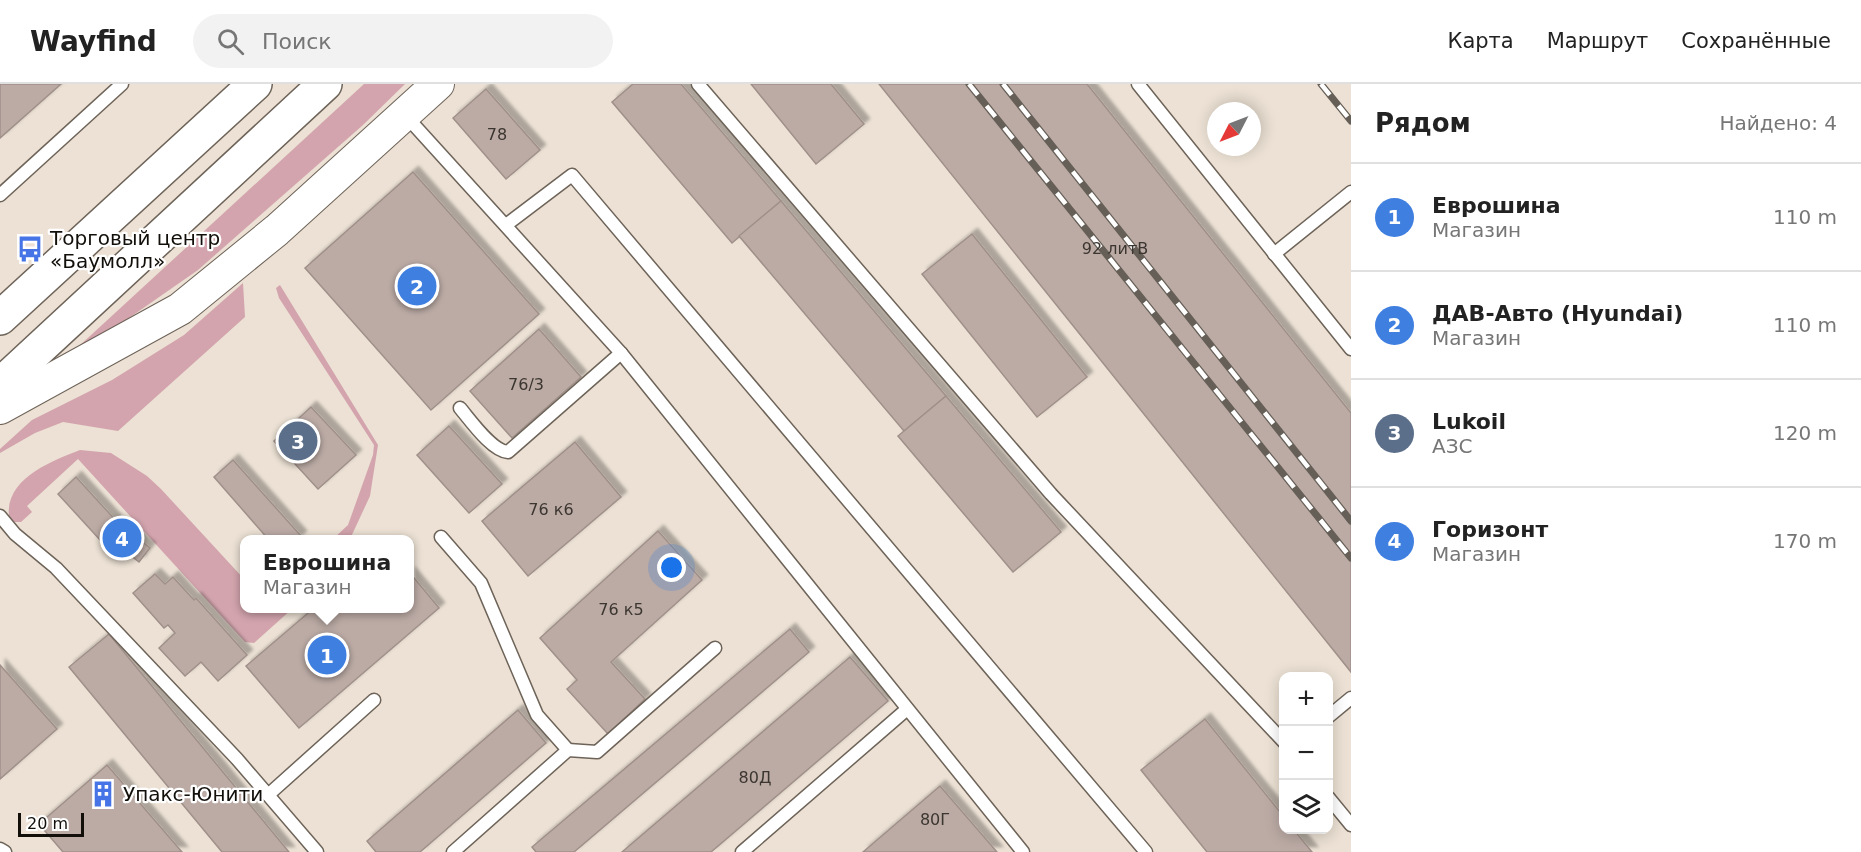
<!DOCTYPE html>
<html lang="ru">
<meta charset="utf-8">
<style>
body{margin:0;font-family:"DejaVu Sans",sans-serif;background:#f2f2f2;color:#222}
.controls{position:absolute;right:18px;bottom:18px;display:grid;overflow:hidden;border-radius:12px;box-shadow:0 3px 15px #0003}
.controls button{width:54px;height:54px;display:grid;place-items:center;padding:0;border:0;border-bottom:2px solid #e0e0e0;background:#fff;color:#222;font:30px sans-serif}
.compass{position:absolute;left:1207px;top:18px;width:54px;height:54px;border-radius:50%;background:#fff;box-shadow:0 3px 15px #0003;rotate:228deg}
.scale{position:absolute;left:18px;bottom:15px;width:66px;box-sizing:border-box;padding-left:6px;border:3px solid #120f0a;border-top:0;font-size:16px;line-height:21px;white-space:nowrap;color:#120f0a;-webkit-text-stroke:4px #fff;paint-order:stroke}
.you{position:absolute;left:672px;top:484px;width:21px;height:21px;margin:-15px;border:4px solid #fff;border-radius:50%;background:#1a73e8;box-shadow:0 0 0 9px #1a73e833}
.badge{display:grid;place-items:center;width:39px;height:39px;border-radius:50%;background:#1a73e8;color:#fff;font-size:20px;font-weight:700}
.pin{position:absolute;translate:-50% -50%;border:3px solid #fff;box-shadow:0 2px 6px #0006}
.popup{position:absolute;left:240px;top:451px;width:174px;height:78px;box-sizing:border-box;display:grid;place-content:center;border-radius:12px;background:#fff;filter:drop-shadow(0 2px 4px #0005);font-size:20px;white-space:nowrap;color:#767676}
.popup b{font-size:22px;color:#222}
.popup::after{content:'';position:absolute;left:50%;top:100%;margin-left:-12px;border:12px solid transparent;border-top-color:#fff}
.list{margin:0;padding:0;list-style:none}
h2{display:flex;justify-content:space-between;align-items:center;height:78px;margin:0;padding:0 24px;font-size:26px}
h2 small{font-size:20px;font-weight:400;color:#767676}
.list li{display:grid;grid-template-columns:39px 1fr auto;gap:18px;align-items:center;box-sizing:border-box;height:108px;padding:0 24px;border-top:2px solid #e0e0e0}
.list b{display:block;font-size:22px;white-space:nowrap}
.list p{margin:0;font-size:20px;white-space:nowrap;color:#767676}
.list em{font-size:20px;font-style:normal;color:#767676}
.icon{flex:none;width:33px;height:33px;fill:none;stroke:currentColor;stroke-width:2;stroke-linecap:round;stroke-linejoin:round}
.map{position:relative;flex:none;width:1351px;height:768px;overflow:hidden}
header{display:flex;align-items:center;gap:36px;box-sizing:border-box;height:84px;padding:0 30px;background:#fff;border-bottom:2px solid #e0e0e0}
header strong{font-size:28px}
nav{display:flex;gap:33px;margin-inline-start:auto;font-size:21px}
.search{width:420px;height:54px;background:#f2f2f2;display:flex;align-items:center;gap:15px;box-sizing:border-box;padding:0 21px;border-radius:33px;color:#767676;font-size:22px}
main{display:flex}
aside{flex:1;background:#fff}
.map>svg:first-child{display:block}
</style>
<header>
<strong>Wayfind</strong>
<div class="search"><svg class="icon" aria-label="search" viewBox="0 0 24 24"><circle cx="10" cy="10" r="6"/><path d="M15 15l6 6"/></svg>Поиск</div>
<nav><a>Карта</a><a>Маршрут</a><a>Сохранённые</a></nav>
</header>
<main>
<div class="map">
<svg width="1351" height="768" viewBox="0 0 1351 768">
<defs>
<filter id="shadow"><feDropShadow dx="5.5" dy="-5.5" stdDeviation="1.5" flood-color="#0004"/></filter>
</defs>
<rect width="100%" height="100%" fill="#ece1d4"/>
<g fill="#d3a4ad">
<polygon points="364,0 405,0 363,41 198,186 129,234 65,275"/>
<polygon points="243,199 245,233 118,347 63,338 35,349 0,369 0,365 32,336 112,296 184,251"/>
<polygon points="280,201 378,361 370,412 350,455 333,455 348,441 373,371 374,361 279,214 276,204"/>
<path d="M80,366l31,3 36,23 14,13 83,90v29l48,1 -38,34 -9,-1 -167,-183 -51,47 5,6 -11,10h-11c-10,-42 42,-61 70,-72z"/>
</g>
<g fill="#bcaba5" stroke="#a0908a" stroke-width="1.5" filter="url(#shadow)">
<polygon points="0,0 61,0 0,54"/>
<polygon points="633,0 681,0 781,117 732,159 612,18"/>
<polygon points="751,0 831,0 864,40 816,80"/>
<polygon points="879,0 1087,0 1351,329 1351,588"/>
<polygon points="486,5 540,66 506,95 453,34"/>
<polygon points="413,88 539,230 431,326 305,184"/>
<polygon points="781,117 946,312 904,347 739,152"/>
<polygon points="972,150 1087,293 1037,333 922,190"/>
<polygon points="539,245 581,293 512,354 470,307"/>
<polygon points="946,312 1061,448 1013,488 898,352"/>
<polygon points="311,323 356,371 318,405 274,357"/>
<polygon points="449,342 502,400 469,429 417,371"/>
<polygon points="575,358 621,413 528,492 482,437"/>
<polygon points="233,376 301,452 297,456 269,456 214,393"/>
<polygon points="76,393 120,441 101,457 58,410"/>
<polygon points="122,442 150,464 139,478 111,456"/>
<polygon points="658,447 702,496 611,578 645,615 608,650 567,605 577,596 540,554"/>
<polygon points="410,489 439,524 299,644 246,582 314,524 410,524"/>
<polygon points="155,490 165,500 173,493 194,516 196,514 247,571 218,597 201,578 185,592 159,564 175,549 168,541 164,544 133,509"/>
<polygon points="790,545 809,568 574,768 536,768 532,763"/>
<polygon points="109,550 289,768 222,768 69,583"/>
<polygon points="850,573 888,617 711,768 622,768"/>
<polygon points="0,581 57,645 0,695"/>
<polygon points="518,626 546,659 420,768 376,768 367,757"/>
<polygon points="1205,635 1284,733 1284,746 1294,746 1312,768 1207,768 1141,686"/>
<polygon points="107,681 182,768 63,768 39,740"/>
<polygon points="940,702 997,768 863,768"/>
</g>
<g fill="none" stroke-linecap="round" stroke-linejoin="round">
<g stroke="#6d6358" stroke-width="15">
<g id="service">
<polyline points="698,0 1051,410 1284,658"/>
<polyline points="1138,0 1351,265"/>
<polyline points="405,31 621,269 1023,768"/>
<polyline points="0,111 122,0"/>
<polyline points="506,141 572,91 1146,768"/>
<polyline points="1274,170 1351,108"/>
<path d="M460,324c11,13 32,43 48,44l113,-99"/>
<polyline points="0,432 15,450 56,484 237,675 317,768"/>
<polyline points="441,453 481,499 537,631 568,666"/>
<polyline points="1328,633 1351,614"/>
<polyline points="268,711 374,616"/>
<polyline points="1328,713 1351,741"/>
<polyline points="0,765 5,768"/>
<polyline points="453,768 568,666 597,668 715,564"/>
<polyline points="742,768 906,626"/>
</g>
</g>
<g stroke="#6d6358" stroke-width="34">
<polyline id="tertiary" points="0,324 180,225 277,146 438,0"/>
</g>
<g stroke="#6d6358" stroke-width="36">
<g id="primary">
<polyline points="0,234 255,0"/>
<polyline points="0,301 325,0"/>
</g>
</g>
<use href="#service" stroke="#fff" stroke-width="12"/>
<use href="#tertiary" stroke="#fff" stroke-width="32"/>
<use href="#primary" stroke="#fff" stroke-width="33"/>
<g stroke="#655f57" stroke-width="7">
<g id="rail">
<polyline points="969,0 1351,474"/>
<polyline points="1003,0 1351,437"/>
<polyline points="1321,0 1351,37"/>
</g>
</g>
<use href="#rail" stroke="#fff" stroke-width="4.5" stroke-dasharray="14" stroke-linecap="butt"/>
</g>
<defs>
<g id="bus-bare" transform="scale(2.07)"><path d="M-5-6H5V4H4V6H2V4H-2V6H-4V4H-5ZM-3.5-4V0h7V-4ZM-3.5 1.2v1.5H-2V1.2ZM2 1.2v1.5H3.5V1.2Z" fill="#4674e6" stroke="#fff" stroke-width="2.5" paint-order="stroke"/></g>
<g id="building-bare" transform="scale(2.07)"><path d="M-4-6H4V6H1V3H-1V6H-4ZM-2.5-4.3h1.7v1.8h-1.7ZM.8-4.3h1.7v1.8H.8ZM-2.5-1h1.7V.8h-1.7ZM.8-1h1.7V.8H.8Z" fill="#4674e6" stroke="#fff" stroke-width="2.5" paint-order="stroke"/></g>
</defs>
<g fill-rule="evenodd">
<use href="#bus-bare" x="30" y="165"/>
<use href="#building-bare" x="103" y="710"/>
</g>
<g text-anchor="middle" stroke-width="4.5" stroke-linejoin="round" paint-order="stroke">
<g font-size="16" fill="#3c3631">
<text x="497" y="56">78</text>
<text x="1115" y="170">92 литВ</text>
<text x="526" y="306">76/3</text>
<text x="551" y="431">76 к6</text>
<text x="621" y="531">76 к5</text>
<text x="755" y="699">80Д</text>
<text x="935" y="741">80Г</text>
</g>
<g font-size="20" fill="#120f0a" stroke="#fff" text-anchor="start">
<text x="50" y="161">Торговый центр<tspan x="50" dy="23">«Баумолл»</tspan></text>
<text x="123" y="717">Упакс-Юнити</text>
</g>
</g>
</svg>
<div class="controls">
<button>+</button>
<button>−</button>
<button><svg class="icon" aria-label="layers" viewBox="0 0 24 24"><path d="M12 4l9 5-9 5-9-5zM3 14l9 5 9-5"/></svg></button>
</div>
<svg class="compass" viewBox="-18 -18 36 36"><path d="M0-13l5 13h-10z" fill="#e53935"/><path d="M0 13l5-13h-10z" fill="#767676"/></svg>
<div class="scale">20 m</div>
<div class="you"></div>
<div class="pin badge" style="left:327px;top:571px;background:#3f7fe0">1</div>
<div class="popup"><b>Еврошина</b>Магазин</div>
<div class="pin badge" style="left:417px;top:202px;background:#3f7fe0">2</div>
<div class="pin badge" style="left:298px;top:357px;background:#5c6f8a">3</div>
<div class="pin badge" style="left:122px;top:454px;background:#3f7fe0">4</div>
</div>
<aside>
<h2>Рядом<small>Найдено: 4</small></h2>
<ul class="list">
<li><span class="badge" style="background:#3f7fe0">1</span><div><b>Еврошина</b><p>Магазин</p></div><em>110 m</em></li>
<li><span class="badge" style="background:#3f7fe0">2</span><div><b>ДАВ-Авто (Hyundai)</b><p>Магазин</p></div><em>110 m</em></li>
<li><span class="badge" style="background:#5c6f8a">3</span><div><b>Lukoil</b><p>АЗС</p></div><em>120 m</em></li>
<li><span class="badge" style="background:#3f7fe0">4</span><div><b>Горизонт</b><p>Магазин</p></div><em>170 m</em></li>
</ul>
</aside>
</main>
